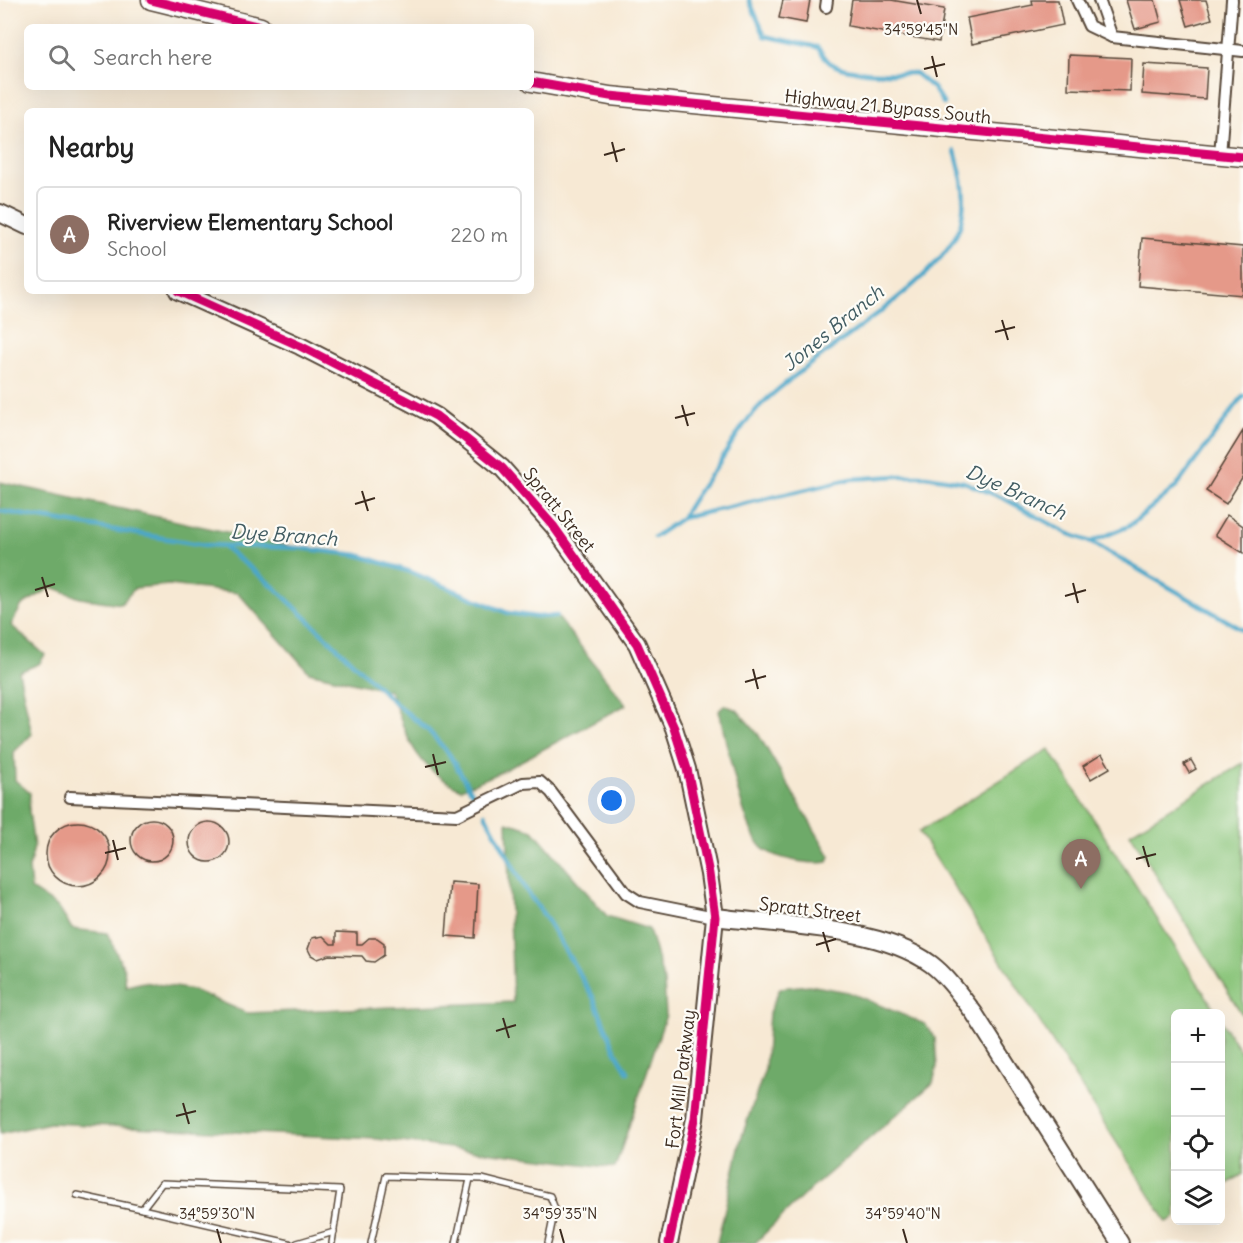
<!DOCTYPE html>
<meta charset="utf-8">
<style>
body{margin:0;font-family:Delius,sans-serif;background:#f2f2f2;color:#222}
.controls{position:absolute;right:18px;bottom:18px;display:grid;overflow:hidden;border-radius:9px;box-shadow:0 6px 24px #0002}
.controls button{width:54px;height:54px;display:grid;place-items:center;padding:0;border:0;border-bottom:2px solid #e0e0e0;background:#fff;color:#222;font:30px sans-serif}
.you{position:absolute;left:612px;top:801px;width:21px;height:21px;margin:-15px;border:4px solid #fff;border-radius:50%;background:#1a73e8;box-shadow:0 0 0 9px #1a73e833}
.badge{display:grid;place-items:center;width:39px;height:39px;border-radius:50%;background:#db2777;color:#fff;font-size:20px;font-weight:700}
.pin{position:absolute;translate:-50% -50px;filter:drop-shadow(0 2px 3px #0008)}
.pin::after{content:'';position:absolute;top:32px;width:21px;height:18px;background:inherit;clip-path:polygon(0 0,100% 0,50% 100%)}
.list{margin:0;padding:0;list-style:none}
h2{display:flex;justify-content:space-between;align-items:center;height:78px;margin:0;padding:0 24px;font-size:26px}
h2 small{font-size:20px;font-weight:400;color:#767676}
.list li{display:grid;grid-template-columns:39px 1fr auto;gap:18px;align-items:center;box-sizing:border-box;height:96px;margin:0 12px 12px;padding:0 12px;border:2px solid #e0e0e0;border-radius:9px}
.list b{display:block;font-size:22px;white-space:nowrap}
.list p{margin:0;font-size:20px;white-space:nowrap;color:#767676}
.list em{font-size:20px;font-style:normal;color:#767676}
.icon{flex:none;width:33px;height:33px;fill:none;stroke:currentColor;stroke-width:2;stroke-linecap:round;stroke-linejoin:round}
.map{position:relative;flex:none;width:1243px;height:1243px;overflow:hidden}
.search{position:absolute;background:#fff;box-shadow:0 6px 24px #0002;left:24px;top:24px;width:510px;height:66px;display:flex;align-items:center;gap:15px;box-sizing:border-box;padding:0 21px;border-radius:9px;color:#767676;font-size:22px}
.panel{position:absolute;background:#fff;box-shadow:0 6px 24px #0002;left:24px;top:108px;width:510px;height:186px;border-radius:9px}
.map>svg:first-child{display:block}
</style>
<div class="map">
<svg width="1243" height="1243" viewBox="0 0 1243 1243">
<rect width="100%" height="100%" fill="#fdfcf7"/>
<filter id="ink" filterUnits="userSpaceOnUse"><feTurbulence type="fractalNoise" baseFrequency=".0167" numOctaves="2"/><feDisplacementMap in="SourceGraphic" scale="12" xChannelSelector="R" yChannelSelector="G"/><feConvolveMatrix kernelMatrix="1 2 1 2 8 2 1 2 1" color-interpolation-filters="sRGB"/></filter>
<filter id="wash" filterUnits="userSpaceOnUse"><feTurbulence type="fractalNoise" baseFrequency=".008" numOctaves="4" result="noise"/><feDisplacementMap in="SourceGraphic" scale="24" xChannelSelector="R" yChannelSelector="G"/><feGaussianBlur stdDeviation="1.35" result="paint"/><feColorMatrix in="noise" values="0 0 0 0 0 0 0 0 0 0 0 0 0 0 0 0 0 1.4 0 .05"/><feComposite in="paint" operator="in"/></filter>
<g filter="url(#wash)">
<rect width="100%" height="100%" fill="#f7e9d4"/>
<g fill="#89c479" stroke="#62774c" stroke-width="1.5">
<polygon points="1049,749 1217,1013 1176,1014 1176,1217 1167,1222 919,832"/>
<polygon points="1243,763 1243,1016 1130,833"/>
<polygon points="1220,1020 1243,1055 1243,1174 1221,1188"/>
</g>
<g fill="#6eaa69" stroke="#546a44" stroke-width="1.5">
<path d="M0,482l299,66 59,7 53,17 97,41 29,4 20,-1 69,89 -129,69 -36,15c-48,-22 -54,-53 -71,-98l-81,-19 -71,-79 -69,-8 -34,3 -14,16 -41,-6 -28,-11 -30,18 -11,20 34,30 -6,9 -20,8 13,62 -18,18 1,28 15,13 -1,18 5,36 -5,21 2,21 27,18 14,22 35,4 17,36 2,17 18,-4 49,8 54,23 266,-11 -6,-180 26,8 74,86 42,13 15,53 2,33 -51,153 -239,-29 -326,-16 -50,11z"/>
<path d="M724,705l13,5 21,24 72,122 -2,6c-18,3 -53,-3 -66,-14 -19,-18 -36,-108 -43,-137z"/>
<polygon points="809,985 848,992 925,1024 935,1038 937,1067 933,1083 803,1196 755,1243 717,1243 741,1139 765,1069 769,1013 780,988"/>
</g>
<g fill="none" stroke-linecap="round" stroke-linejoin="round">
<g stroke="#4ba7c9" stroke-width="4.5">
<path d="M749,0l16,36 52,11c4,4 8,11 12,15 14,12 68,12 86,11l18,15 11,16"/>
<polyline points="0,511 205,545 299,548 358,555 411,572 508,613 537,617 557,616"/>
<path d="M682,518c10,-19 22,-35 35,-52 13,-19 23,-39 39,-56 45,-50 192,-129 205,-188 6,-26 1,-46 -6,-71"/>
<polyline points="654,537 682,518 851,479 897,476 926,476 964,482 1005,499 1067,533 1091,542 1243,630"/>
<polyline points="1091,542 1129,526 1176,487 1243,396"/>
<polyline points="224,547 274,587 396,704 428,730 449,754 474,796"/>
<polyline points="485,814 526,890 546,918 593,997 616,1052 628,1072"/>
</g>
</g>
<g id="blocks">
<g fill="#e59989">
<polygon points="783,0 810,0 806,23 779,18"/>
<polygon points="852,0 891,0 944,9 939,42 848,26"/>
<polygon points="1032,0 1058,0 1063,25 972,44 967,18 1033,5"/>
<polygon points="1126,0 1155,0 1161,22 1135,29"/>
<polygon points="1180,0 1206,0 1212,19 1188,26"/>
<polygon points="1069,55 1131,58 1130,91 1068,89"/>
<polygon points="1144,64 1207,68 1205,99 1142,94"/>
<polygon points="1142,238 1243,247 1243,295 1138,286"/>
<polygon points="1243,431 1243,477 1226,504 1206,491"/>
<polygon points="1227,515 1243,526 1243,553 1215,535"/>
<polygon points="1102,754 1110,768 1091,779 1083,766"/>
<polygon points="1191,760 1196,769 1189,773 1184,764"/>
<circle cx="152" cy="840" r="21"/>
<circle cx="209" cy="842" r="20"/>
<circle cx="78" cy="854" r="32"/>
<polygon points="450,882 478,884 475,938 446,936"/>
<polygon points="336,932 357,933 357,944 362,944 369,938 377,938 384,943 384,955 374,962 366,961 362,956 329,955 318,959 311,955 308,949 312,938 323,936 331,944 336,944"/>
</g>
</g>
</g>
<g filter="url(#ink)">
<use href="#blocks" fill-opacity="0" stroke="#574739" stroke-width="1.5"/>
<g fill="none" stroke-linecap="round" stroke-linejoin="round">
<g stroke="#574739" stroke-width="8">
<g id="lane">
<polyline points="77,1195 142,1209 162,1183 340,1190 332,1243"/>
<polyline points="142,1209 289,1243"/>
<polyline points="297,1243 334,1232"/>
<polyline points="371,1243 386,1176 482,1179 550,1196 555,1209 548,1243"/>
<polyline points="456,1243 470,1179"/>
</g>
</g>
<g stroke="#574739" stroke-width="14">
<g id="street">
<polyline points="1077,0 1089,26 1112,37 1243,51"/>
<polyline points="1099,0 1112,37"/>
<polyline points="826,7 827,0"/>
<polyline points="1220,155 1232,0"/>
<polyline points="70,797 457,815 523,783 540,782 551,792 626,893 640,902 715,917"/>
</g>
</g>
<g stroke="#574739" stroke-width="20">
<g id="secondary">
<polyline points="0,213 27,226"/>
<polyline points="178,291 300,346 404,399 436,416 466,439 502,468 554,527 637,644 674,728 687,769 709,874 715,917 695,1119 669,1243"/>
<path d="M715,917c63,8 164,9 216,47 17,13 30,32 43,49l146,230"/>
</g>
</g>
<g stroke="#574739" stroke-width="21">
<g id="primary">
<polyline points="151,0 261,27"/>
<polyline points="531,82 610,96 1243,157"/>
</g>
</g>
<use href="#lane" stroke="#fff" stroke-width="5"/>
<use href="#street" stroke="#fff" stroke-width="10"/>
<use href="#secondary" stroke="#fff" stroke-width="16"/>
<use href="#primary" stroke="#fff" stroke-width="18"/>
<g stroke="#fdfcf7" stroke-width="13">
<g id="cycleway">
<polyline points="151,0 261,27"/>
<polyline points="531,82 610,96 1243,157"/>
<polyline points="178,291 300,346 404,399 436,416 466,439 502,468 554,527 637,644 674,728 687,769 709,874 715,917 695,1119 669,1243"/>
</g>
</g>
<use href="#cycleway" stroke="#d6006c" stroke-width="9"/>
</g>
</g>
<path fill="none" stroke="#3b2a1e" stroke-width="2" d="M917,0l4,14M932,56l5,21M924,69l21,-5M612,142l5,20M604,155l21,-6M1002,320l6,20M995,332l20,-5M682,405l6,21M675,418l20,-5M362,491l6,20M355,504l20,-6M42,577l6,20M1073,583l5,20M35,590l20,-6M1065,596l21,-6M753,669l5,20M745,682l21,-6M433,754l5,21M425,767l21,-5M113,840l5,20M1143,846l6,21M105,853l21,-5M1136,859l20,-5M823,932l6,20M816,945l20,-6M503,1018l6,20M496,1031l20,-6M183,1103l6,21M176,1116l20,-5M217,1229l4,14M560,1229l4,14M903,1229l4,14"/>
<g text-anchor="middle" stroke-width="4.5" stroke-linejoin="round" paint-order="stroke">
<g font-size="18" fill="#3b2a1e" stroke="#fdfcf7">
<text transform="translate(888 107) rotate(6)" y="6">Highway 21 Bypass South</text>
<text transform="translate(559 510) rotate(51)" y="6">Spratt Street</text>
<text transform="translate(810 910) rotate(7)" y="6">Spratt Street</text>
<text transform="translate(681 1079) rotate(-83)" y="6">Fort Mill Parkway</text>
</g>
<g font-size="20" font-style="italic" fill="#415c62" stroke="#fdfcf7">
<text transform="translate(833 328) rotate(-39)" y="7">Jones Branch</text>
<text transform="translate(1016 492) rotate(24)" y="7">Dye Branch</text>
<text transform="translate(284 535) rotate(4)" y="7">Dye Branch</text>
</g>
</g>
<g font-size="15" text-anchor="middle" fill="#3b2a1e" stroke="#fdfcf7" stroke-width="4.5" stroke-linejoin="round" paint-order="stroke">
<text x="921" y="35">34°59'45"N</text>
<text x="217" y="1219">34°59'30"N</text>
<text x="560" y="1219">34°59'35"N</text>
<text x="903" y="1219">34°59'40"N</text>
</g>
</svg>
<div class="controls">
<button>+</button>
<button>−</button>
<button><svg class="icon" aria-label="locate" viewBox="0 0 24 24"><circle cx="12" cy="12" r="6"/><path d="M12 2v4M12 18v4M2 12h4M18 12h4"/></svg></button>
<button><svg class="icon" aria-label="layers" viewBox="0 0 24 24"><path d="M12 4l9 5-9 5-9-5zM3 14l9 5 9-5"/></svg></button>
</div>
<div class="you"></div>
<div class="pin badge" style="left:1081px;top:889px;background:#8d6e63">A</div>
<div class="search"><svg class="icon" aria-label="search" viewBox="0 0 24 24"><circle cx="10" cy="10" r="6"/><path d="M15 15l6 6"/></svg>Search here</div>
<section class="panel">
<h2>Nearby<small></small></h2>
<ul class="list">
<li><span class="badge" style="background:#8d6e63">A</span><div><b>Riverview Elementary School</b><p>School</p></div><em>220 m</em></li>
</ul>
</section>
</div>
